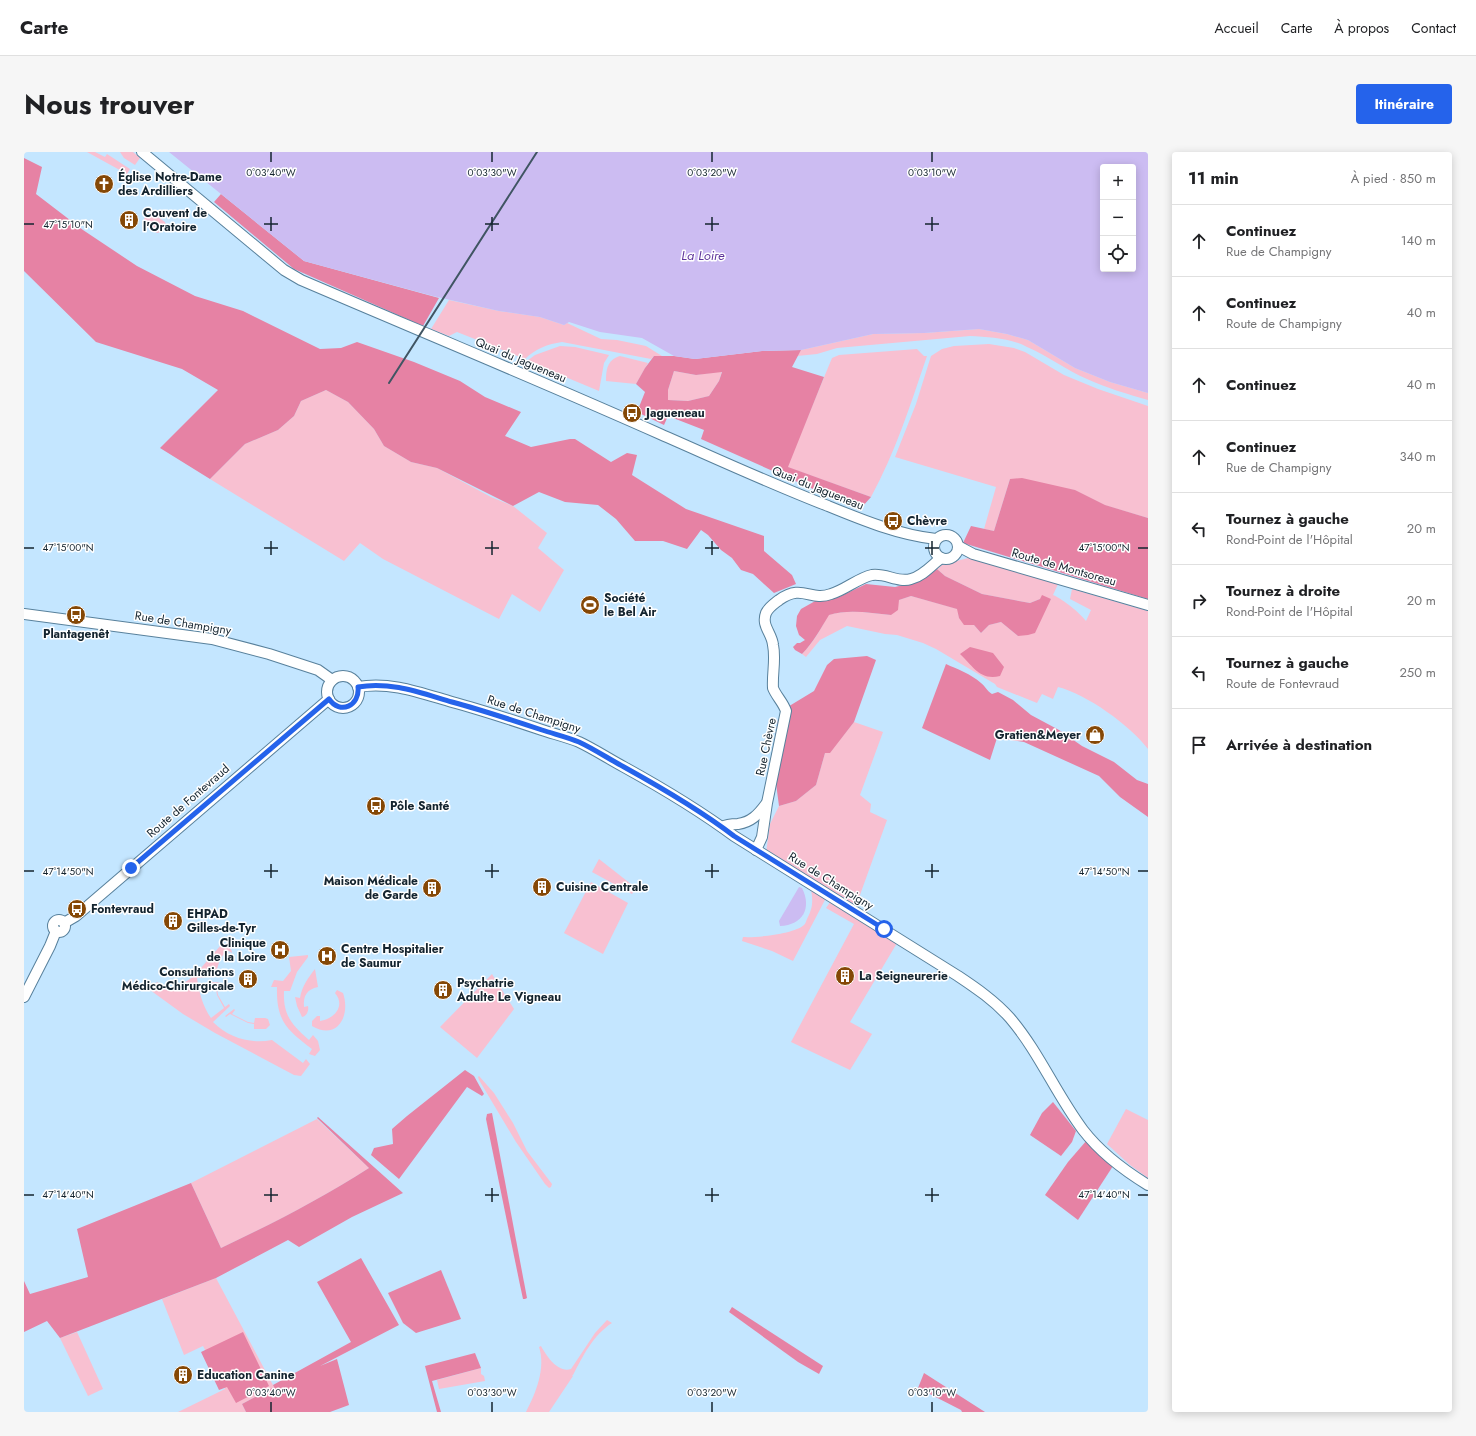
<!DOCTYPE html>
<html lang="fr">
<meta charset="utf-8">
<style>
body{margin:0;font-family:Jost,sans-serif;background:#f6f6f6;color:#202124}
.controls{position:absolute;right:12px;top:12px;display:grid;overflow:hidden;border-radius:4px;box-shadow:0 2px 10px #0003}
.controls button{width:36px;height:36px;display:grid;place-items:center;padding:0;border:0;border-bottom:1px solid #e0e0e0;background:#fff;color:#202124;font:20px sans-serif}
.stop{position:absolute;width:12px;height:12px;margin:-9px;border:3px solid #2563eb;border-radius:50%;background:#fff}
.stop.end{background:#2563eb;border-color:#fff;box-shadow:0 1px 4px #0008}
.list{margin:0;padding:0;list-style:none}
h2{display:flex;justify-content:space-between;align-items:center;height:52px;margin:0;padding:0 16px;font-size:17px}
h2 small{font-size:13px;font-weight:400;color:#757577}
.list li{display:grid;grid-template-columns:26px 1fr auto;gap:12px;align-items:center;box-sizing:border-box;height:72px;padding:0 16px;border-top:1px solid #e0e0e0}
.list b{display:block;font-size:15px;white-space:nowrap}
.list p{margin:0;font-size:13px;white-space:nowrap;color:#757577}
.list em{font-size:13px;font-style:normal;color:#757577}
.icon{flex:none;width:22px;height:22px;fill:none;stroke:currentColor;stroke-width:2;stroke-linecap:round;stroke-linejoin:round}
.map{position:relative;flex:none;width:1124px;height:1260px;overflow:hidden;border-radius:4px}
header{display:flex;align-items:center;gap:24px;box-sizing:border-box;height:56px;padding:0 20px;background:#fff;border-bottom:1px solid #e0e0e0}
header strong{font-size:19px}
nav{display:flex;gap:22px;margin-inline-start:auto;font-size:14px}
.intro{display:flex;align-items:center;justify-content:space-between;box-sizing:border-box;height:96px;padding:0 24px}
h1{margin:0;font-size:28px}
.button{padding:10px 18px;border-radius:4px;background:#2563eb;color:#fff;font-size:14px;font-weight:700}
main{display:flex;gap:24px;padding:0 24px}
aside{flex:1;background:#fff;border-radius:4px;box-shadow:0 2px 10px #0003}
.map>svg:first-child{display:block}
</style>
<header>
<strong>Carte</strong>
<nav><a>Accueil</a><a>Carte</a><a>À propos</a><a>Contact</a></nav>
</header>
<div class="intro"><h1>Nous trouver</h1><a class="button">Itinéraire</a></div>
<main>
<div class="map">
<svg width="1124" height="1260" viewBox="0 0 1124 1260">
<rect width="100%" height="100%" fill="#c4e6ff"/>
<g fill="#f8c0d1">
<polygon points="63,0 71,0 81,5 83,2 106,17 103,22"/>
<polygon points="96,0 109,0 116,6 111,13 100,6"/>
<polygon points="124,61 128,61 141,70 142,73 137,80 133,81 121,72 120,67"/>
<path d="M425,148l50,11 41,6 24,8 3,-2 34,16 16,1 29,6 16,10h-8l-3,3 -89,-17c-14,2 -27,7 -37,17l-68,-27 -8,4 -18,-7z"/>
<path d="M955,177l28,5 21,6 47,28 35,14 38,11v7c-21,-6 -41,-12 -61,-21 -21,-9 -39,-23 -60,-32 -17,-9 -38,-10 -57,-11l-133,12 -20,6 -20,2 4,-6 72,-16 51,-1z"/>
<polygon points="965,192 990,196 1001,200 1040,223 1074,237 1124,254 1124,366 1080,353 1050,338 986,327 970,379 960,377 972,335 871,305 892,252 907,204 918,197 930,194"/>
<polygon points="536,194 551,195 585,203 580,211 575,239 503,209 511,203"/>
<path d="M893,197l7,7h3l-1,3c-16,47 -31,94 -55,138l-84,-30 45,-109 7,-3z"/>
<path d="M596,204l28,7 -12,21 -30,-3c0,-11 1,-21 14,-25z"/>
<polygon points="650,219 672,223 698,219 695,229 685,244 664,249 644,248 644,238"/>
<polygon points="302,238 324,250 350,277 360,294 387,310 413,316 467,345 489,354 523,381 514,396 540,418 516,460 488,442 475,467 359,407 336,391 320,409 186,327 221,292 254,278 270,264 277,249"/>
<path d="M944,406l22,5 69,19 -6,13c10,4 27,18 33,26l5,-11 -21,-11 2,-10 76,22v138c-18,-24 -62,-55 -90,-62l-5,12 -11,-5 -5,9 -40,-16 -2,-3 -59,-35 -13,-6 -26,-8 -12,-1 -38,-8 -27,14 -14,17 -4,-3c11,-11 19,-25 26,-39 20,-6 43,-2 63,0l8,-15 12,-4 47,13 1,9 15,7 7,8 8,-8 12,-3 17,14 28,-29 5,-8h-11l-10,4 -48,-9 -37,-18 -8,-7 5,-4z"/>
<polygon points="830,570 859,580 836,643 847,652 846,660 863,668 832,754 742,701 746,672 755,654 772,649 792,633 801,601 806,600"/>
<polygon points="575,707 612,736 608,742 568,720"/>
<polygon points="567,730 604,751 579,802 540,781"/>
<path d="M787,737l15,9 -33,63 -21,-10 -30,-10 1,-4c13,1 51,-3 61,-12 2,-2 2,-4 3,-6 6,-11 6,-18 4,-30z"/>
<polygon points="807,749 873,791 826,870 848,882 826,918 767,890 830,772 802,756"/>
<path d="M197,793c5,0 11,2 11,8l-5,-3 -7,9 -5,17 -18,2c2,14 6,29 14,40l13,-10 -7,-13 -2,-11 -6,-1v-1h12l-5,1 2,12 7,12 4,-3 1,2 -17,16c16,16 37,22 59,18l31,23 3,-4 4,5 -9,12 -7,-1 -79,-42 -32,-19 -33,-24 7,-8 8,5 9,2 19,-12z"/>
<path d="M284,803v2l-11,15 -7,19h-6c-1,24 7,33 25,49l4,-5 5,6 2,9 -5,6 -6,-2 3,-5c-25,-19 -36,-28 -35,-62h-6l3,-7 9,1 8,-10 -2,-14z"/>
<path d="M291,817l3,18c-11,2 -15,9 -14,20l4,-1c1,4 -1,10 -6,11l-5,-11 -2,-9 5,1c2,-12 8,-20 15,-29z"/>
<polygon points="468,822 490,857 453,906 416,875"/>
<path d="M313,838l6,3c8,23 -6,48 -31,33v-5l5,-5h3v5c14,-2 26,-15 15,-28z"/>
<polygon points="210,857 211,858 208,862 224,870 230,871 231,866 241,866 244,867 246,873 242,877 230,877 230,872 224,871 206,862 202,865 201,864"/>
<polygon points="455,924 470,941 489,971 503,999 528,1032 527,1035 525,1036 521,1032 492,990 455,928 454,925"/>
<polygon points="1102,957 1124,968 1124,1026 1106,1013 1083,992"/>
<path d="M293,967l52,49c-47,30 -97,56 -148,80l-30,-65z"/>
<polygon points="192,1126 250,1235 218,1252 222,1260 154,1260 201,1237 179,1194 160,1203 138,1147"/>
<path d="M583,1168l5,3c-19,12 -29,33 -39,52h-1l1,1 -24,36h-23c10,-19 20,-44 13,-65l2,-1c6,11 17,27 30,23l24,-36z"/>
<polygon points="53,1180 79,1237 64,1244 36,1186"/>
<polygon points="457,1216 457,1222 460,1224 461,1229 415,1237 413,1228"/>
</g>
<g fill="#e682a4" fill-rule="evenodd">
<polygon points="0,6 18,15 12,42 59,78 113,114 171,144 219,159 296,197 317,196 333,190 390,210 436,229 461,245 497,260 481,284 507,295 546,287 551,287 587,310 603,301 613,303 608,323 662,357 740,384 740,399 768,423 772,432 750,441 729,422 717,418 708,406 697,398 684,383 677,378 663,397 639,389 611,389 592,367 574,353 541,350 515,340 489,354 413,316 387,310 360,294 350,277 324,250 302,238 277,249 270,264 254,278 221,292 186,327 136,296 194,238 158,217 72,190 0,119"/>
<polygon points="197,42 280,109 415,146 399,174 270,117 190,50"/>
<path d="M777,198l-9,17 32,10 -36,90 83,30 -9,10 -31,-10 -130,-58 3,-9 -36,-14 -4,9 -27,-13 8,-20 -9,-8 9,-16 9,-12h20l21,3 67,-8zM650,219l22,4 26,-3 -3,9 -10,15 -21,5 -20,-1v-10z"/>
<polygon points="998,326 1051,338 1081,353 1124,366 1124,447 939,391 947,374 970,379 986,327"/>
<path d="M913,417l8,7 37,18 48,9 10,-4 2,-4 9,4 -16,34 -7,2 -10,1 -17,-14 -12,3 -8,8 -7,-8h-10l-5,-7 -2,-9 -46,-13 -12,4 -1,10 -7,5c-20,-2 -43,-6 -62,0 -8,13 -16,28 -27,39l-7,-4 -2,-3 4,-4h3l5,-3 -6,-5 -3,-9 1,-10 4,-7 16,-9 22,-3 27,-13 29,3 25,-6z"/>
<path d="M946,495l23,6 11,14 -4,9c-20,5 -27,-10 -40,-22z"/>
<polygon points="843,504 852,508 830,570 806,601 801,601 792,633 772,649 755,654 748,601 754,568 762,556 790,539 803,513 810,507"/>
<path d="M922,512c11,5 25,10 35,19 4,3 6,8 11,11l6,-2 15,8 18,15 28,15 23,16 32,16 23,18 11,4v33l-28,-20 -21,-21 -75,-34 -27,-4 -7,22 -68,-32z"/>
<polygon points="441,918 450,924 460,942 458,944 443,935 375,1027 347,1003 350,996 369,992 368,977 383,964"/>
<polygon points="1029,950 1052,979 1048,990 1037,1004 1006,983 1018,961"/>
<polygon points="468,961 503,1146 501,1147 499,1147 496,1133 462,967 463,962"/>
<path d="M294,965l85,76 -51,24 -53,30 -11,-7 -72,38 -156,60 -13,-17 -23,11v-51l6,13 58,-17 -11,-48 114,-46 30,65c51,-24 101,-50 148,-80l-52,-50z"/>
<polygon points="1063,988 1089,1014 1054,1068 1021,1043 1044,1010"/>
<polygon points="337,1106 375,1173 296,1214 313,1207 325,1253 306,1260 222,1260 218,1252 250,1235 249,1233 327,1190 293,1130"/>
<polygon points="417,1118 437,1167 392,1181 379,1171 364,1141"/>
<polygon points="708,1155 799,1214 795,1222 774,1210 705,1160"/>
<polygon points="219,1180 245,1234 212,1251 203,1235 195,1238 177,1200"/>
<polygon points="451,1201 457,1216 408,1229 417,1260 413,1260 401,1214"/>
<polygon points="900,1221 961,1260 938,1260 937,1258 894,1236"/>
</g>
<g fill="#ccbcf2" fill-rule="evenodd">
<path d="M145,0h979v241l-38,-11 -35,-14 -47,-28 -21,-6 -28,-5 -55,4 -51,1 -72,16 -39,1 -67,8 -21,-3 -32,-18 -42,-6 -31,-10 -5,3 -24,-8 -41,-6 -66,-15 -129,-35zM1079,15h30v102h-30z"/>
<path d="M775,735l3,1c10,20 1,37 -22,38l-1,-5z"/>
</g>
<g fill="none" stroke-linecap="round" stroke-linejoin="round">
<g stroke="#58819c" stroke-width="12">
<g id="secondary">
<path d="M118,0l142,118 17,10c119,51 240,101 359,154 55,24 111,50 168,72 34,14 71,29 108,33"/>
<circle cx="922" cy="395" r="12"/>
<polyline points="934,394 949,402 1124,453"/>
<polyline points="0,462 188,487 245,502 294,518 308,528"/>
<circle cx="319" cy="540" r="16"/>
<path d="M334,535c32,-6 63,6 94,15 30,8 60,18 90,28 12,4 25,7 37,12 15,7 30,17 45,25 38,21 75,43 110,69l224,140c18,12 37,25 52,42 29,34 46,76 73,112 17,22 42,41 65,55"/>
<path d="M698,675c5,-3 10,-3 16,-3 13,-2 20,-9 28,-20"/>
<path d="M732,698l6,-13 5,-34 19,-92c-3,-9 -10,-15 -13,-23 -1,-14 3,-29 0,-43 -1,-12 -12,-19 -7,-32 3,-6 8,-9 13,-13 24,-17 31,2 52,-6 14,-4 27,-16 41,-19 14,-2 26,8 39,4 12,-3 21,-14 30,-21"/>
<circle cx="35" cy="774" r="6"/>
<polyline points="40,771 52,764 305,547"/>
<polyline points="0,845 26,794 32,779"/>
</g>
</g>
<use href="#secondary" stroke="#fff" stroke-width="10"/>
<polyline stroke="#405563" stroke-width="2" points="365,231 513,0"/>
</g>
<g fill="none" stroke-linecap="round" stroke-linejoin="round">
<path stroke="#2563eb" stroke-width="5" d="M107,716l198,-169c11,16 31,7 29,-12 32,-6 63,6 94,15 30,8 60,18 90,28 12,4 25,7 37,12 15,7 30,17 45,25 38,21 76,43 110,69l150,93"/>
</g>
<path fill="none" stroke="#14242f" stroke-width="1.5" d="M247,0v10M468,0v10M688,0v10M908,0v10M247,65v14M468,65v14M688,65v14M908,65v14M0,72h10M240,72h14M461,72h14M681,72h14M901,72h14M247,389v14M468,389v14M688,389v14M908,389v14M0,396h10M240,396h14M461,396h14M681,396h14M901,396h14M1114,396h10M247,712v14M468,712v14M688,712v14M908,712v14M0,719h10M240,719h14M461,719h14M681,719h14M901,719h14M1114,719h10M247,1036v14M468,1036v14M688,1036v14M908,1036v14M0,1043h10M240,1043h14M461,1043h14M681,1043h14M901,1043h14M1114,1043h10M247,1250v10M468,1250v10M688,1250v10M908,1250v10"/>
<defs>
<g id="church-disc" transform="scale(1)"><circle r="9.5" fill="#854806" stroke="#fff"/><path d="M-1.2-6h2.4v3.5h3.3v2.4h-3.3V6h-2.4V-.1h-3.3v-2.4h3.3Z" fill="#fff"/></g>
<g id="building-disc" transform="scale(1)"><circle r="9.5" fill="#854806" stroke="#fff"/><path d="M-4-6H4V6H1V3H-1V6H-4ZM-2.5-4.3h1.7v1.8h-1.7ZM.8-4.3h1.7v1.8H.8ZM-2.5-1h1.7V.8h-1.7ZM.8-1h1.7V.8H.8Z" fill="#fff"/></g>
<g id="bus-disc" transform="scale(1)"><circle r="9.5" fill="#854806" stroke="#fff"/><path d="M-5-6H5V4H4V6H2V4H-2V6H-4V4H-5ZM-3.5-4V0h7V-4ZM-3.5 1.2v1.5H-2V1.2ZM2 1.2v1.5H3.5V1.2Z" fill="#fff"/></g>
<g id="stadium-disc" transform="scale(1)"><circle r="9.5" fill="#854806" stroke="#fff"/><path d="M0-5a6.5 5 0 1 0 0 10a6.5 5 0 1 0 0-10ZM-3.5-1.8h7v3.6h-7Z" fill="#fff"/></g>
<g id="shop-disc" transform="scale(1)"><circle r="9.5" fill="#854806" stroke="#fff"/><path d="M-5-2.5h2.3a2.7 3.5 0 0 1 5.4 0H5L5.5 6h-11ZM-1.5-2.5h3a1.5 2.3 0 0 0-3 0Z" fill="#fff"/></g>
<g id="hospital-disc" transform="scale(1)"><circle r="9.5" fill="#854806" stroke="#fff"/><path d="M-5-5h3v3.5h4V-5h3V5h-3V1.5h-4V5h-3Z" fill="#fff"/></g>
</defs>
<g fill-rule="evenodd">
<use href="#church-disc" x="80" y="32"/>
<use href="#building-disc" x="105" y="68"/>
<use href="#bus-disc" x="608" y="261"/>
<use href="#bus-disc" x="869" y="369"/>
<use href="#stadium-disc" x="566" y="453"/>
<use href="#bus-disc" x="52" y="463"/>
<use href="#shop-disc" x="1071" y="583"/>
<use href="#bus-disc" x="352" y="654"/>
<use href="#building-disc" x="518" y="735"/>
<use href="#building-disc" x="408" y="736"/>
<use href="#bus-disc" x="53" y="757"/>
<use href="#building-disc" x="149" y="769"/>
<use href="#hospital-disc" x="256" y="798"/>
<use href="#hospital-disc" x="303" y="804"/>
<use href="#building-disc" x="821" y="824"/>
<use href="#building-disc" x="224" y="827"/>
<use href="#building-disc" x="419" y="838"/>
<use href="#building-disc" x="159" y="1223"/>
</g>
<g text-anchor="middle" stroke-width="3" stroke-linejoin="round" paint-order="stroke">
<g font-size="12" font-weight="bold" fill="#14242f" stroke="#fff" text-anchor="start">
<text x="94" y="29">Église Notre-Dame<tspan x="94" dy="14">des Ardilliers</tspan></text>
<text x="119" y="65">Couvent de<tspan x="119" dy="14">l'Oratoire</tspan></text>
<text x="622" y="265">Jagueneau</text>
<text x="883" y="373">Chèvre</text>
<text x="580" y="450">Société<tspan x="580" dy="14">le Bel Air</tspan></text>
<text x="52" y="486" text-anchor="middle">Plantagenêt</text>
<text x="1057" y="587" text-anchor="end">Gratien&amp;Meyer</text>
<text x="366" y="658">Pôle Santé</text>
<text x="394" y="733" text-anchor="end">Maison Médicale<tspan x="394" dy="14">de Garde</tspan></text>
<text x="532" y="739">Cuisine Centrale</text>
<text x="67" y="761">Fontevraud</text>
<text x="163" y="766">EHPAD<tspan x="163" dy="14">Gilles-de-Tyr</tspan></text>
<text x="242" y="795" text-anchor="end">Clinique<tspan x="242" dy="14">de la Loire</tspan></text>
<text x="317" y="801">Centre Hospitalier<tspan x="317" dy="14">de Saumur</tspan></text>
<text x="210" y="824" text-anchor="end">Consultations<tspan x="210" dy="14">Médico-Chirurgicale</tspan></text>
<text x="835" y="828">La Seigneurerie</text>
<text x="433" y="835">Psychatrie<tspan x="433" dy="14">Adulte Le Vigneau</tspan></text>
<text x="173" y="1227">Education Canine</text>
</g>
<g font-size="12" fill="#14242f" stroke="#fff">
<text transform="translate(497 208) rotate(23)" y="4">Quai du Jagueneau</text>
<text transform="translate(794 336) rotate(22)" y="4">Quai du Jagueneau</text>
<text transform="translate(1040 415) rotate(16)" y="4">Route de Montsoreau</text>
<text transform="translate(159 471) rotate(9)" y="4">Rue de Champigny</text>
<text transform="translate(510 562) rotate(18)" y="4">Rue de Champigny</text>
<text transform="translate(742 595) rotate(-78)" y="4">Rue Chèvre</text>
<text transform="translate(164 649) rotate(-41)" y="4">Route de Fontevraud</text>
<text transform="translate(807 729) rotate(32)" y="4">Rue de Champigny</text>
</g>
<g font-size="13" font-style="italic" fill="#5e349a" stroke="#fff">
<text x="679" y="108">La Loire</text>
</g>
</g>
<g font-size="10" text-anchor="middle" fill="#14242f" stroke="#fff" stroke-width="3" stroke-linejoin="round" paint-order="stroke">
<text x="247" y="24">0°03'40"W</text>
<text x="468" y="24">0°03'30"W</text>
<text x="688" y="24">0°03'20"W</text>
<text x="908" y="24">0°03'10"W</text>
<text x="44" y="76">47°15'10"N</text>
<text x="44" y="399">47°15'00"N</text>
<text x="1080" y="399">47°15'00"N</text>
<text x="44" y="723">47°14'50"N</text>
<text x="1080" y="723">47°14'50"N</text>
<text x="44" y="1046">47°14'40"N</text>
<text x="1080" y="1046">47°14'40"N</text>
<text x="247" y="1244">0°03'40"W</text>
<text x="468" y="1244">0°03'30"W</text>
<text x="688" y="1244">0°03'20"W</text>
<text x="908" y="1244">0°03'10"W</text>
</g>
</svg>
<div class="controls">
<button>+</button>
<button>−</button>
<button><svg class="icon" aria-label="locate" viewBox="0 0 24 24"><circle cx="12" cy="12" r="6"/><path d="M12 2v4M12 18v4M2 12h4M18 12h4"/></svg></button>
</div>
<div class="stop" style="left:860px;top:777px"></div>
<div class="stop end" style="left:107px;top:716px"></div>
</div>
<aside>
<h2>11 min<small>À pied · 850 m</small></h2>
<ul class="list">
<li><svg class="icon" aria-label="ahead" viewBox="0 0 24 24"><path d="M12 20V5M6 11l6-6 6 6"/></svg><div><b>Continuez</b><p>Rue de Champigny</p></div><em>140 m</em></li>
<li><svg class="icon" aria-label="ahead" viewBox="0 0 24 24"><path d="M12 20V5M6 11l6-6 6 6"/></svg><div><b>Continuez</b><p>Route de Champigny</p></div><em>40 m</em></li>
<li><svg class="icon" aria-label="ahead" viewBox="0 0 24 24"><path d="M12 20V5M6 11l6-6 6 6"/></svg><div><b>Continuez</b></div><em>40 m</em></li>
<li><svg class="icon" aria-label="ahead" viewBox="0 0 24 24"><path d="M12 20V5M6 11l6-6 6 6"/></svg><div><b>Continuez</b><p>Rue de Champigny</p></div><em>340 m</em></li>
<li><svg class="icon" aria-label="left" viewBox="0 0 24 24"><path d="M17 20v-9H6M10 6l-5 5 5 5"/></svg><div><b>Tournez à gauche</b><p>Rond-Point de l'Hôpital</p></div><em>20 m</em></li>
<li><svg class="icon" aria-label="right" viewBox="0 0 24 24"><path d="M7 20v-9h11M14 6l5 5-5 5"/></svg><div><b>Tournez à droite</b><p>Rond-Point de l'Hôpital</p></div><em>20 m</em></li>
<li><svg class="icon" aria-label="left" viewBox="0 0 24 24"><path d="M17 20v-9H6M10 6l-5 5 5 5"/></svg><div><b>Tournez à gauche</b><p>Route de Fontevraud</p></div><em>250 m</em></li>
<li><svg class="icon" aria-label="arrive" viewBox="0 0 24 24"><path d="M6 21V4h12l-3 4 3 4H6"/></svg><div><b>Arrivée à destination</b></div></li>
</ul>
</aside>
</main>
